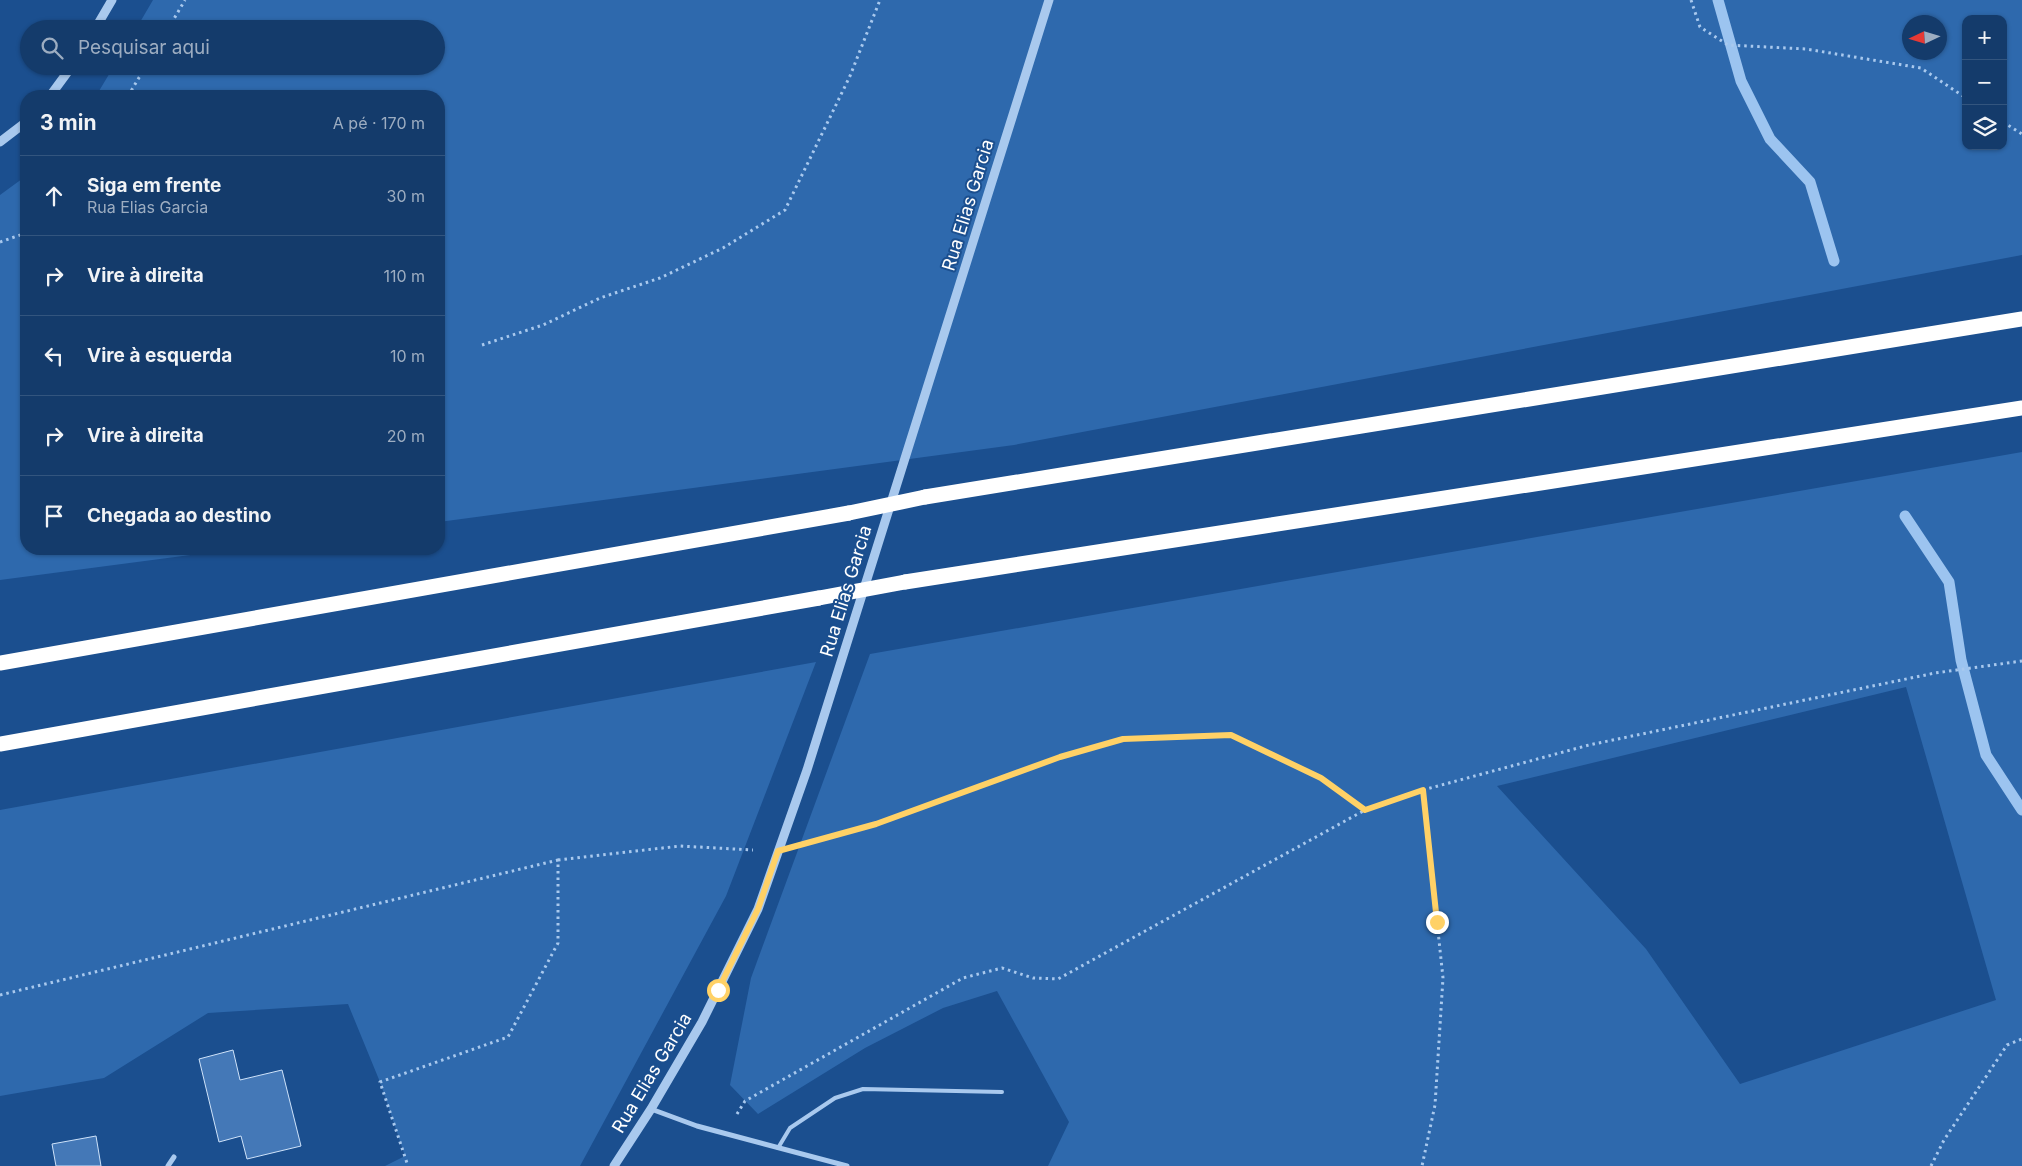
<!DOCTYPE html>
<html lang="pt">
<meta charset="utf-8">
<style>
body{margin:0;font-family:Inter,sans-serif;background:#1d4271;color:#f1f3f6}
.controls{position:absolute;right:15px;top:15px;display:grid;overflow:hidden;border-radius:10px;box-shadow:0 1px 4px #0004}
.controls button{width:45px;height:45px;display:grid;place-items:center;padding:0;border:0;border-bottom:1px solid #33557e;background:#143b6b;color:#f1f3f6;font:25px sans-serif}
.compass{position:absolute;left:1902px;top:15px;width:45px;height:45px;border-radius:50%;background:#143b6b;box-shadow:0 1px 4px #0004;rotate:266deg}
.stop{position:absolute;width:15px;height:15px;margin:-11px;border:4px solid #ffd166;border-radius:50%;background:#fff}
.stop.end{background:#ffd166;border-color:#fff;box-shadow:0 1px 5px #0008}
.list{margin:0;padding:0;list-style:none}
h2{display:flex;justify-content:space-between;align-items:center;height:65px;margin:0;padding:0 20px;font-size:21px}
h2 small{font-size:16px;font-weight:400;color:#9dadc1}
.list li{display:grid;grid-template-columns:32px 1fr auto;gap:15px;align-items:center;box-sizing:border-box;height:80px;padding:0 20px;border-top:1px solid #33557e}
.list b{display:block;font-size:19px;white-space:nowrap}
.list p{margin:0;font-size:16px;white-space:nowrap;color:#9dadc1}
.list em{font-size:16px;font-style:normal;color:#9dadc1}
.icon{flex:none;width:28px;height:28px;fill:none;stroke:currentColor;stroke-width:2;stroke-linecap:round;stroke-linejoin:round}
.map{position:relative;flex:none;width:2022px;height:1166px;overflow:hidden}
.search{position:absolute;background:#143b6b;box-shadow:0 1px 4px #0004;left:20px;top:20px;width:425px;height:55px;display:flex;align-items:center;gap:12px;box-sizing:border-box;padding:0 18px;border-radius:28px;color:#9dadc1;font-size:19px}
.panel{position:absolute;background:#143b6b;box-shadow:0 1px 4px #0004;left:20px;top:90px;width:425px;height:465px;border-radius:20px}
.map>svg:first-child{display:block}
</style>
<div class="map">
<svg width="2022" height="1166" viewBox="0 0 2022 1166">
<rect width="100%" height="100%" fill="#1b4f8f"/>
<g fill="#2e69ad" fill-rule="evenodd">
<path d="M153,0h1869v255l-1008,190 -575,77v-426h-343l18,-30h322v-37h-300zM1966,19h37v127h-37zM1910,22h30v30h-30z"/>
<polygon points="26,176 26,549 236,549 0,580 0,195"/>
<path d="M2022,452v714h-974l21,-44 -72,-131 -54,17 -78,40 -107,66 -28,-29 21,-107 119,-324zM1906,687l90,313 -256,84 -94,-135 -149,-163z"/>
<polygon points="816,662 726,896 580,1166 385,1166 405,1156 380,1082 348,1004 208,1013 104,1078 0,1096 0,810"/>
</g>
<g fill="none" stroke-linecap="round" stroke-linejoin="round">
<g stroke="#9cc4f0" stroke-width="11">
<polyline points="1718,0 1741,81 1770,139 1810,182 1834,261"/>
<polyline points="1905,516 1949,582 1961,660 1986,755 2022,810"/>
</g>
</g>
<g fill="#4478b7" stroke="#cfe3fa">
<polygon points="233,1050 240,1080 282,1070 301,1146 247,1159 241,1136 219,1142 199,1059"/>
<polygon points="96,1136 101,1166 56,1166 52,1144"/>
</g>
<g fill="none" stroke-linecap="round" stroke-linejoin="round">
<g stroke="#a9c9ee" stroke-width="3" stroke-dasharray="2.5 4" stroke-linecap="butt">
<polyline points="1691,0 1700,27 1728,45 1806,49 1921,68 1966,98"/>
<polyline points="168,29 185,0"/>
<polyline points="128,96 146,66"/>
<polyline points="2003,122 2022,134"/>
<polyline points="0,242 26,233"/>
<polyline points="482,345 543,325 600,298 660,278 723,248 785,210 850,76 880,0"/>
<polyline points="1423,790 1589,745 1935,673 2022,661"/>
<polyline points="806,843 876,824 1060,757 1123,739 1231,735 1321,778 1365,810"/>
<polyline points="558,860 680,846 753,850"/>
<polyline points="0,995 558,860 558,943 508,1037 380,1082 408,1166"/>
<polyline points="737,1114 745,1101 963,978 1002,968 1033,978 1058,979 1365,810 1423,790 1443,978 1435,1105 1422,1166"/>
<polyline points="1931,1166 1944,1140 2007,1045 2022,1039"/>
</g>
<polyline stroke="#a9c9ee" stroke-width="4" points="778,1148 790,1128 835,1098 863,1089 1002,1092"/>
<g stroke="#a9c9ee" stroke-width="5">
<polyline points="651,1109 697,1126 847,1166"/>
<polyline points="168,1166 174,1157"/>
</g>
<g stroke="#a9c9ee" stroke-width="9">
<polyline points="95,29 112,0"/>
<polyline points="50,96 72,66"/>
<polyline points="0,142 26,122"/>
<polyline points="614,1166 651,1109 702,1022 758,909 807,770 1049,0"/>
</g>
<g stroke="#fff" stroke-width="15">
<polyline points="925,497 2022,319"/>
<polyline points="905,582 2022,408"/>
<polyline points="0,663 849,513"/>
<polyline points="0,744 819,598"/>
</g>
<g stroke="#fff" stroke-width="15">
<polyline points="849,513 925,497"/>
<polyline points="819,598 905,582"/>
</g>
</g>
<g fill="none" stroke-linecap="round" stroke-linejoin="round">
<polyline stroke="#ffd166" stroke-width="6" points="718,990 758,909 778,851 876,824 1060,757 1123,739 1231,735 1321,778 1365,810 1423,790 1437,922"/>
</g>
<g text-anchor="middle" stroke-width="4" stroke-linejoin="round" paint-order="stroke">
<g font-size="18" fill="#fff" stroke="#1b4f8f">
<text transform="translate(968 205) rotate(-73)" y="6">Rua Elias Garcia</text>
<text transform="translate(846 591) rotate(-73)" y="6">Rua Elias Garcia</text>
<text transform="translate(652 1073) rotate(-59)" y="6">Rua Elias Garcia</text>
</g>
</g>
</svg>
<div class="controls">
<button>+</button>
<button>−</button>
<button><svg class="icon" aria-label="layers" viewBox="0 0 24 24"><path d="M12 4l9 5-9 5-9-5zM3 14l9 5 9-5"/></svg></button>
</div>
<svg class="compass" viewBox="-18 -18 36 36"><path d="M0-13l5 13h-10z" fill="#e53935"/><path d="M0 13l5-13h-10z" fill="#9dadc1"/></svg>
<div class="stop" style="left:718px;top:990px"></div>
<div class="stop end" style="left:1437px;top:922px"></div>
<div class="search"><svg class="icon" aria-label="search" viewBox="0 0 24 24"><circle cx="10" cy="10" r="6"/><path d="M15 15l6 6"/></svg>Pesquisar aqui</div>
<section class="panel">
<h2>3 min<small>A pé · 170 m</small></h2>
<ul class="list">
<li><svg class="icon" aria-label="ahead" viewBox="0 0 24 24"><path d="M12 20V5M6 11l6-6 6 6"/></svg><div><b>Siga em frente</b><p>Rua Elias Garcia</p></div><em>30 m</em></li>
<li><svg class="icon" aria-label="right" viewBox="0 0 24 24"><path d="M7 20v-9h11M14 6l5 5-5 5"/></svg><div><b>Vire à direita</b></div><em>110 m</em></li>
<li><svg class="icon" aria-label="left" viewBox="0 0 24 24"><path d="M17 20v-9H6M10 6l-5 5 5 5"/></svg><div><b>Vire à esquerda</b></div><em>10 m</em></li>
<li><svg class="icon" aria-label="right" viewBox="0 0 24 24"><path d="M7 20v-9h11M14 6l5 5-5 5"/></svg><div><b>Vire à direita</b></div><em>20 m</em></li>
<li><svg class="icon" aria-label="arrive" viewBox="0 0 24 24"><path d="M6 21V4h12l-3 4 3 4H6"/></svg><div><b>Chegada ao destino</b></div></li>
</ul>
</section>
</div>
